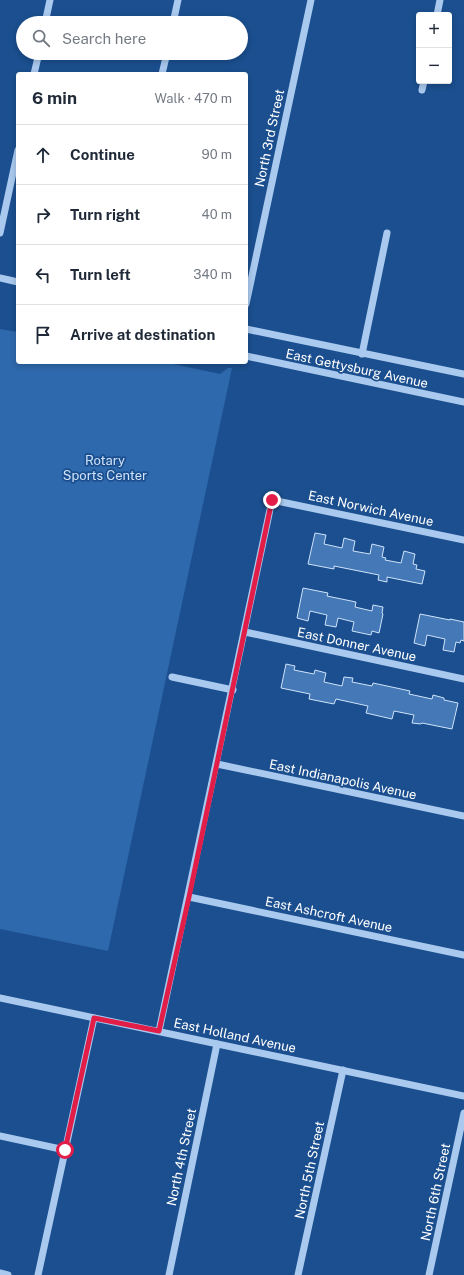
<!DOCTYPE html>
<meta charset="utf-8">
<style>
body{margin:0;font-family:"Public Sans",sans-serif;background:#f2f2f3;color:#1f2937}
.controls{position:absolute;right:12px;top:12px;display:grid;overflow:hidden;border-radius:4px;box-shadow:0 2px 6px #0003}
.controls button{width:36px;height:36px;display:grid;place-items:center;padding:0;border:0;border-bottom:1px solid #e0e1e3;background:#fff;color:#1f2937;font:20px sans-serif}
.stop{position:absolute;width:12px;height:12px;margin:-9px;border:3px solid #e11d48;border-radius:50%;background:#fff}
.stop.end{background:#e11d48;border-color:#fff;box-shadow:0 1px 4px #0008}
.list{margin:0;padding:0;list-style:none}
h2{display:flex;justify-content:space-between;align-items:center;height:52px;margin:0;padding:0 16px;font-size:17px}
h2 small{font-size:13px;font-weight:400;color:#747a83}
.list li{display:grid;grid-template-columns:26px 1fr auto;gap:12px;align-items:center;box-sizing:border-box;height:60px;padding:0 16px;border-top:1px solid #e0e1e3}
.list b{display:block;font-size:15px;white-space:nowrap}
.list em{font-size:13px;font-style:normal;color:#747a83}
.icon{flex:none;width:22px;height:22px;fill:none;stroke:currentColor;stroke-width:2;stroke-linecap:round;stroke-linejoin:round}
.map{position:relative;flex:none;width:464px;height:1275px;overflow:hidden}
.search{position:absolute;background:#fff;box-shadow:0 2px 6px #0003;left:16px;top:16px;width:232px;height:44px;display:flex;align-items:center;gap:10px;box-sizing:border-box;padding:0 14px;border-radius:22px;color:#747a83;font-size:15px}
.panel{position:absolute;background:#fff;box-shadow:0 2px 6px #0003;left:16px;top:72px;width:232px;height:292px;border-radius:4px}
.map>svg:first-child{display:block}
</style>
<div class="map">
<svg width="464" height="1275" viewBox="0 0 464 1275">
<rect width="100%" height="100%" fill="#1b4f8f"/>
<polygon fill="#2e69ad" points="0,329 18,332 18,362 164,362 220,374 228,368 232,368 108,951 0,929"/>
<g fill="#4478b7" stroke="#cfe3fa">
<polygon points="315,533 326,535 324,544 342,548 344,538 355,541 353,551 370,554 372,544 384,547 382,557 386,558 385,560 401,563 404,551 415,554 413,564 417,565 416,569 425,571 422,584 387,577 387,582 378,580 379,575 334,566 334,569 308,564"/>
<polygon points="303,588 328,593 327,596 356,602 355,607 372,611 373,605 383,607 382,613 383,614 379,633 372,631 371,635 352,631 354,622 338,618 336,627 325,625 327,615 310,611 308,621 297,618"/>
<polygon points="420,614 450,620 450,619 464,622 464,641 461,640 460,643 456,642 454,652 443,650 445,639 427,635 425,646 414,643"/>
<polygon points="286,664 295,666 294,670 314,674 315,670 326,673 324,682 342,686 344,677 353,678 352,682 372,686 373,683 401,689 410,691 409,694 432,699 433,695 444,698 444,700 458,703 452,729 422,723 421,724 412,723 414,715 394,711 392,719 366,713 368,706 336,699 334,704 309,699 310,694 281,688"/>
</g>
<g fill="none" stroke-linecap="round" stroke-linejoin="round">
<g stroke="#a9c9ee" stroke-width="7">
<polyline points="437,15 440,0"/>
<polyline points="45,23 50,0"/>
<polyline points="173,23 178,0"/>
<polyline points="34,74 39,53"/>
<polyline points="162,74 167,53"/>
<polyline points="422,90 424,81"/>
<polyline points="0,233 18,150"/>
<polyline points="0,278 18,282"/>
<polyline points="246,304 311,0"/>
<polyline points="246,329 464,374"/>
<polyline points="362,354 387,233"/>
<polyline points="246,356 464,402"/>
<polyline points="245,632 464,679"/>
<polyline points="172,677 233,690"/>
<polyline points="217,764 464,816"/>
<polyline points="189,897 464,955"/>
<polyline points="0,998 464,1096"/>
<polyline points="159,1031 272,500 464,540"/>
<polyline points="0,1136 65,1150"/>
<polyline points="0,1273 8,1275"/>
<polyline points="38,1275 94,1018"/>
<polyline points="169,1275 217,1044"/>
<polyline points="298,1275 343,1070"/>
<polyline points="429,1275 464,1113"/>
</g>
</g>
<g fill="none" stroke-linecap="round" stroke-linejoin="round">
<polyline stroke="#e11d48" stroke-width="5" points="65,1150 94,1018 159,1031 189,897 272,500"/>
</g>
<g text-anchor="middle" stroke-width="3.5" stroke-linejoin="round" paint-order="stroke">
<g font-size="13" fill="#fff" stroke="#1b4f8f">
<text transform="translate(269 138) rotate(-78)" y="5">North 3rd Street</text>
<text transform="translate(357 368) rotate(12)" y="5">East Gettysburg Avenue</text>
<text transform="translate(371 508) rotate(12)" y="5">East Norwich Avenue</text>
<text transform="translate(357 644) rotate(12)" y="5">East Donner Avenue</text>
<text transform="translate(343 779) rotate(12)" y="5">East Indianapolis Avenue</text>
<text transform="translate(329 914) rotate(12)" y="5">East Ashcroft Avenue</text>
<text transform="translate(235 1035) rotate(12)" y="5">East Holland Avenue</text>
<text transform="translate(181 1157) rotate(-78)" y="5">North 4th Street</text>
<text transform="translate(309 1170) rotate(-78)" y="5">North 5th Street</text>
<text transform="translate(435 1192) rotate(-78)" y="5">North 6th Street</text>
</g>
<g font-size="13" fill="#cfe3fa" stroke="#1b4f8f">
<text x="105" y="465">Rotary<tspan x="105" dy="15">Sports Center</tspan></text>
</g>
</g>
</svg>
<div class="controls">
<button>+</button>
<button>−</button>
</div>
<div class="stop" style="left:65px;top:1150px"></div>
<div class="stop end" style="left:272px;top:500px"></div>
<div class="search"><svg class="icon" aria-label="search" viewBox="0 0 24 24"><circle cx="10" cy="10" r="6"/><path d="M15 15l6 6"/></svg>Search here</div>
<section class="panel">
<h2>6 min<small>Walk · 470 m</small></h2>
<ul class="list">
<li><svg class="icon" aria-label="ahead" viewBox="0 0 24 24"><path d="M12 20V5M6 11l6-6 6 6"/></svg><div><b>Continue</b></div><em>90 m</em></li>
<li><svg class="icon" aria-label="right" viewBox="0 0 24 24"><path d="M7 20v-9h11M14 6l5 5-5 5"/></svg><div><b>Turn right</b></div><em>40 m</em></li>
<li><svg class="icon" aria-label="left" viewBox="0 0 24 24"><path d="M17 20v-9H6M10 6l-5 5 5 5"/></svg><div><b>Turn left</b></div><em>340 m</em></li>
<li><svg class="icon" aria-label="arrive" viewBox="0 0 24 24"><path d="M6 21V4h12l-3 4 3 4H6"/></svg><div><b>Arrive at destination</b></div></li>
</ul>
</section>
</div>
